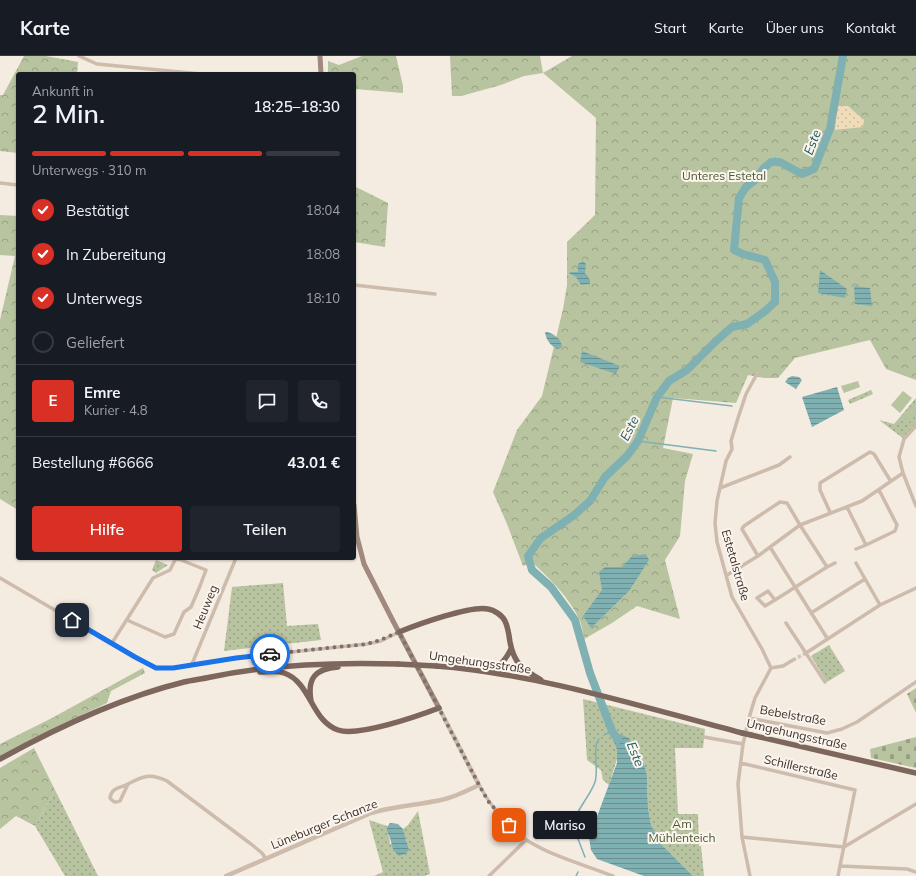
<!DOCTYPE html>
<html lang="de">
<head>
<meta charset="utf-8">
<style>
	:root { --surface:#171b24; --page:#20242c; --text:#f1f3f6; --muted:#9ea1a6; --line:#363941; --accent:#d93025 }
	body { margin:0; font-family:Mulish,sans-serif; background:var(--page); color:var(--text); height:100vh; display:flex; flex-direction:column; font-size:15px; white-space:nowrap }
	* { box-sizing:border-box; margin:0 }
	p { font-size:13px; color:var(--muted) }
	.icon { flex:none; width:22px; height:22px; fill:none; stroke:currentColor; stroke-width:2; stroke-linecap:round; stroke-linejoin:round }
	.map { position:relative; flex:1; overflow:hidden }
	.sheet { position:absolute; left:16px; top:16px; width:340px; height:488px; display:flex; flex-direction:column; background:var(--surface); border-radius:4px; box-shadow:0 1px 3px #0004 }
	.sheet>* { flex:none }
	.pin { position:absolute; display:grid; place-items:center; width:34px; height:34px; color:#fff; margin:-17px; border-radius:8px; box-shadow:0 2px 6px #0006 }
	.courier { position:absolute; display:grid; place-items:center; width:40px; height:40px; margin:-20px; border:3px solid #1a73e8; border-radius:50%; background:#fff; color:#222; box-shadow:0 1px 5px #0007 }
	.bubble { position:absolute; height:28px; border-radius:4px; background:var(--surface); box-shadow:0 1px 3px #0004; font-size:13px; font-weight:600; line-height:28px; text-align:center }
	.headline em { font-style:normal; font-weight:600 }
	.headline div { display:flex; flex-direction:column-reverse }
	.headline { display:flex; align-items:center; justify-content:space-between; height:68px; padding:0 16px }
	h1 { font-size:26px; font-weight:600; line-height:30px }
	.bar { display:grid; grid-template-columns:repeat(4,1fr); gap:6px 4px; align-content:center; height:48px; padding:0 16px }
	.bar i { height:5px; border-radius:3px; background:var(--line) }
	.bar .active { background:var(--accent) }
	.bar p { grid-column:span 4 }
	.line { display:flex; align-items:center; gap:10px; padding:0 16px; border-top:1px solid var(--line) }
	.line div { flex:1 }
	.round { display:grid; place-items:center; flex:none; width:42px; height:42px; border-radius:4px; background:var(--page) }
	ol { padding:0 16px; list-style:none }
	li { display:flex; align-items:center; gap:12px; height:44px }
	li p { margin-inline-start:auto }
	li .icon { padding:4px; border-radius:50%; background:var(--accent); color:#fff; stroke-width:4 }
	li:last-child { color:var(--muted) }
	li i { width:22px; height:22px; border:2px solid var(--line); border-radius:50% }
	.cta { display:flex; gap:8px; margin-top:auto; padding:8px 16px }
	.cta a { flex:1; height:46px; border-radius:4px; background:var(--accent); color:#fff; font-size:16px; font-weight:600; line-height:46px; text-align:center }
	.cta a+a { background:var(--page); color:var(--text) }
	header { display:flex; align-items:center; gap:24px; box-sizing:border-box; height:56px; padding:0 20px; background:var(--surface); border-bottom:1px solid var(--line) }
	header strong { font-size:19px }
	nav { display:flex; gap:22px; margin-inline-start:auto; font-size:14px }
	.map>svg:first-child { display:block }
	.green { fill:url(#green-dots) }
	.forest { fill:url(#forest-crowns) }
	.sand { fill:url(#sand-dots) }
	.cemetery { fill:url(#cemetery-stones) }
	.pitch { fill:#b8c4a0 }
	.water { fill:url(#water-rules) }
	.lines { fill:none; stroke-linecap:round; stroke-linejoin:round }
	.stream { stroke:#7fb0b2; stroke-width:1.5 }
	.river { stroke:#7fb0b2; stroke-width:8 }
	.minor-tunnel { stroke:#cfc6bd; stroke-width:3.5; stroke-dasharray:3.5 2; stroke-linecap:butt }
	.minor { stroke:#cdbbac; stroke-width:3.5 }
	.tertiary { stroke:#cdbbac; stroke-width:4.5 }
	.secondary { stroke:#a18a7d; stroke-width:5 }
	.primary { stroke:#7d675c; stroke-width:5.5 }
	.primary-bridge { stroke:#7d675c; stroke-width:5.5 }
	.done { stroke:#7c716b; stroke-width:4; stroke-dasharray:0 7.2 }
	.route { stroke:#1a73e8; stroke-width:5 }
	.labels { text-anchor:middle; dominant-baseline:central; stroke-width:4; stroke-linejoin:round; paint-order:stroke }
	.park-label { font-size:12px; fill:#4a5a2e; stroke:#fbf5ee }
	.street-label { font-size:12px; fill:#3b302b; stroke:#fbf5ee }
	.water-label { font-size:13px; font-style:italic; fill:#1f5a5e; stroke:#fbf5ee }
</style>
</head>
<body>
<header>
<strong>Karte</strong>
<nav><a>Start</a><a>Karte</a><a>Über uns</a><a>Kontakt</a></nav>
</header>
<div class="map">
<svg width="916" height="820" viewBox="0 0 916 820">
	<defs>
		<pattern id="green-dots" width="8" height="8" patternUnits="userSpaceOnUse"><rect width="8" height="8" fill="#b8c4a0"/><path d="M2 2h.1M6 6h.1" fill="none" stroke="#97a083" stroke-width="1.8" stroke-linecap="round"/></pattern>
		<pattern id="forest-crowns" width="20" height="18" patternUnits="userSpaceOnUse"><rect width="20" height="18" fill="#b8c4a0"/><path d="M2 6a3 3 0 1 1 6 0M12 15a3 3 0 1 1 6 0" fill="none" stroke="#97a083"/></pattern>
		<pattern id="sand-dots" width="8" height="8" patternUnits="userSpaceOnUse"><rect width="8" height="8" fill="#efdcb8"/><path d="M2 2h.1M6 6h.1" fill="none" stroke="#cebd9e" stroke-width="1.8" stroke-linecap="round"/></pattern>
		<pattern id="cemetery-stones" width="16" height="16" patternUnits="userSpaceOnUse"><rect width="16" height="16" fill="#b8c4a0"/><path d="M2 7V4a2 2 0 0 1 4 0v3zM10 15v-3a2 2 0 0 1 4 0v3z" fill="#97a083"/></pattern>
		<pattern id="water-rules" width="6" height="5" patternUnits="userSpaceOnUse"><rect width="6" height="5" fill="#7fb0b2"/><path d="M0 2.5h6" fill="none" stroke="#699091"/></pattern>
	</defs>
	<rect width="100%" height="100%" fill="#f4ebe1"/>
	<path class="green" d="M871 334 873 338 850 348 848 344Z
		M916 342V370L904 383 879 364 894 368Z
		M156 504 168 509 156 517 152 514Z
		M283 527 287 570 318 568 321 584 224 595 232 531Z
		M829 589 845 615 827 626 811 600Z
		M583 643 705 673 703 692H675L678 758H698L699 790H701L704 820H693L661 788 651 769 648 753 647 719 644 707 632 687 610 676 617 694V703L609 729 603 724 601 714 587 704Z
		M55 734 98 820H65L35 770Z
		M418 755 430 818 424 820H374L383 816 369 764 387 770C387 777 390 781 390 788L407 785 404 778 403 773 408 769Z"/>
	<path class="forest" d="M24 0H46L78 6 77 18H18V97L0 95V39H3Z
		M362 0H396L403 30V37L355 33 354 40V18H328V5L339 9Z
		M450 0H540L543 17 572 0H916V324L886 313 870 284 795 302 778 322H764L748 319 736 347 673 342 663 392 693 398 685 425 680 480 665 504 680 563 637 550 612 567 584 583C583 577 582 570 580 565 570 542 551 524 533 507L523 510 507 468 493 436 517 374 542 340 563 253 567 229V186L595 159 596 62 543 17 524 20 501 29 461 40H452Z
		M354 130 388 147 385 191 354 186Z
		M0 159 18 160V454L0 443V264L15 200 0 199Z
		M143 612 145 617 111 635 107 647 26 686 0 700V688L52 662Z
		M34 692 55 734 35 770 16 760 0 773V712Z"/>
	<path class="sand" d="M838 50H848L864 64 863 71 835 74 836 61Z"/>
	<path class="cemetery" d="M916 632V657L907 638Z
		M916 681V712L871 702 870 693Z"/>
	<path class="pitch" d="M858 325 860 331 844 337 841 330Z
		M903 335 912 342 900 357 891 349Z
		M912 351 916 354V359L910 366 904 361Z"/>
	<path class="water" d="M583 205 586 208 585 217 590 224V228L581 229 576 221 569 217 570 216H578V208Z
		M820 214 847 233 845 242 818 237Z
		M854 230 870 232 872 250 855 248Z
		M545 276H548C555 279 560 282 562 290L561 292 557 293C550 289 546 284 545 276Z
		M582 295 620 310 616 318 580 306Z
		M792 320 799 321 802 324 796 333 785 326 788 322Z
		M837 331 844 354 812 371 802 341Z
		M646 498 649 504 629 535 591 572 583 560 602 534 599 516 605 511H622L632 500Z
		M612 675 629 682 644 707 647 719 648 753 651 769 661 788 693 820H644L597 803 591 794 589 782 617 707V694L610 676Z
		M390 767 398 768 403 773 409 794 405 798 399 800C391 793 393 791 390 782 388 776 384 774 390 767Z"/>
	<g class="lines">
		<path class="stream" d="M657 341 732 350
			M638 385 716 395
			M604 679 612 675
			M585 801 573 770C573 758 591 739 595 726 599 713 592 691 599 683
			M576 820 578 816"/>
		<path class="river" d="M618 684 612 675 590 617 575 564 551 531 532 514 528 500 541 482 573 460 590 445 605 421 627 400 638 385 657 341 669 325 687 314 716 285 732 271 747 268 764 256 775 246V226L765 204 743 198 734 194 739 142 746 131 755 124 764 112 771 106H780L802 118 814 113 830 73 843 0"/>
		<path class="minor-tunnel" d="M793 604 806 597"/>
		<path class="minor" d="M79 0 97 8 201 18
			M0 127 18 129
			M354 229 435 238
			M758 316 746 338 738 362 731 385 732 393 726 405 717 445 715 467 717 486 732 541 762 593 771 612
			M916 370 904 383 899 401 903 417 916 450
			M720 432 779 409 790 401
			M847 451 866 489 895 475 897 469 879 434
			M830 456 820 434V427L870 396 874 398 890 424
			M770 491 827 582
			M856 493 866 489
			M758 500 742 473 744 470 780 446 787 447 800 469 827 511 775 544 768 535 757 542 765 550 775 544
			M856 507 880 549
			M827 511 835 507
			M727 519 758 500 800 469 862 445 903 417
			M0 522 135 601 156 612H173L236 602 367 588 381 585 399 576
			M811 557 865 523
			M786 567 825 626
			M112 587 153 522 170 514 176 502 206 514 200 530 191 551 184 556 174 578 165 581 127 564
			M806 597 880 549 916 532
			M192 608 236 502
			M771 612 783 610 793 604
			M749 662 827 677 842 673 857 666 916 626
			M704 681 743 688
			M741 707 855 734 838 820
			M128 728 120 745C115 747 113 746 110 742 111 731 121 732 128 728 143 720 150 717 167 725L251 788 262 797 266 803
			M479 729C491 750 507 772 528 785 554 801 585 809 613 820
			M742 781 844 791 916 748
			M840 810 907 813 916 816
			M489 820 526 784
			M750 820 742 781 738 728 743 688 749 662 755 642 771 612"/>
		<path class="tertiary" d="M226 820 371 757C395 750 420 749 445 743 457 740 468 734 479 729L439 652"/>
		<path class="secondary" d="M320 0 321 18
			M354 449 357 481 364 508 393 565 439 652"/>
		<path class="primary" d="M399 576C416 569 471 549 488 553 494 554 502 559 505 565 508 571 509 579 510 586 514 608 523 613 541 624
			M436 610C539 618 642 651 742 677
			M483 614C499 612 504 607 511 593
			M260 616C268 616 276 614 284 617 311 626 311 665 338 674 358 681 418 660 439 652
			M311 645C307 622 315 613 338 611
			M751 679 916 717
			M0 703C58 671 119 642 184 626 193 624 202 623 211 621 273 608 335 606 398 608"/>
		<path class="primary-bridge" d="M398 608 436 610
			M742 677 751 679"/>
	</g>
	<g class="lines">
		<path class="done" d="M270 598 367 588 380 584 399 576 479 729 488 745 509 769"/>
		<path class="route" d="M72 564 135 601 156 612H173L236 602 270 598"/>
	</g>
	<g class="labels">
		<g class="park-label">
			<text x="724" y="119">Unteres Estetal</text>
			<text x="682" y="767">Am<tspan x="682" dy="14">Mühlenteich</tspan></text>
		</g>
		<g class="street-label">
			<text transform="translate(736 509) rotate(74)">Estetalstraße</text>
			<text transform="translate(205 551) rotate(-68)">Heuweg</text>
			<text transform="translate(480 606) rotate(8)">Umgehungsstraße</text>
			<text transform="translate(793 659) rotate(10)">Bebelstraße</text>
			<text transform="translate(797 678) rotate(13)">Umgehungsstraße</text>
			<text transform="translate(801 711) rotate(13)">Schillerstraße</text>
			<text transform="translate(324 768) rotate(-22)">Lüneburger Schanze</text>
		</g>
		<g class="water-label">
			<text transform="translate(812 86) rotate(-69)">Este</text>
			<text transform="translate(629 372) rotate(-63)">Este</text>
			<text transform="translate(636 698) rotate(68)">Este</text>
		</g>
	</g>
</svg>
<div class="pin" style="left:509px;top:769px;background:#ea580c"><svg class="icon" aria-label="bag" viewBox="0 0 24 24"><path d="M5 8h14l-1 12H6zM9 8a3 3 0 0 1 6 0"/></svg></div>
<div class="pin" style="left:72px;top:564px;background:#1f2937"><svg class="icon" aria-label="home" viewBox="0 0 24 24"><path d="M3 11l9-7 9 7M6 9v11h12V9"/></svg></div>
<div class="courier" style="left:270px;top:598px"><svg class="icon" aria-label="car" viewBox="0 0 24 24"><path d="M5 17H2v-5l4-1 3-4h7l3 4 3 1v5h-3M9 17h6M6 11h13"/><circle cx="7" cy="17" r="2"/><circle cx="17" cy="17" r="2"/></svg></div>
<div class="bubble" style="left:533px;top:755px;width:64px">Mariso</div>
<section class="sheet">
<div class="headline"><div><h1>2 Min.</h1><p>Ankunft in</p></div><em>18:25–18:30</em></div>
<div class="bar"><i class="active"></i><i class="active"></i><i class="active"></i><i></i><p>Unterwegs · 310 m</p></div>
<ol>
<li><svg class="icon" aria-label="check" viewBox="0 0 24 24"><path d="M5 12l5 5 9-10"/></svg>Bestätigt<p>18:04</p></li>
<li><svg class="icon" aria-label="check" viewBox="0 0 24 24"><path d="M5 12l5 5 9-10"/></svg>In Zubereitung<p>18:08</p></li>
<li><svg class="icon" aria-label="check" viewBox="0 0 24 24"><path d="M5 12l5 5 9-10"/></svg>Unterwegs<p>18:10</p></li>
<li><i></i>Geliefert</li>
</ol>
<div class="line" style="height:72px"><b class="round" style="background:var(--accent);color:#fff">E</b><div><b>Emre</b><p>Kurier · 4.8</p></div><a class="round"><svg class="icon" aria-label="chat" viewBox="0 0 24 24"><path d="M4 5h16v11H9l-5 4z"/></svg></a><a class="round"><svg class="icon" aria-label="phone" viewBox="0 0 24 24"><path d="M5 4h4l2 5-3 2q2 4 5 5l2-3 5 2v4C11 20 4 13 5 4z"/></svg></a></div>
<div class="line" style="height:52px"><div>Bestellung #6666</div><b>43.01 €</b></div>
<div class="cta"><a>Hilfe</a><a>Teilen</a></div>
</section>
</div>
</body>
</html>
